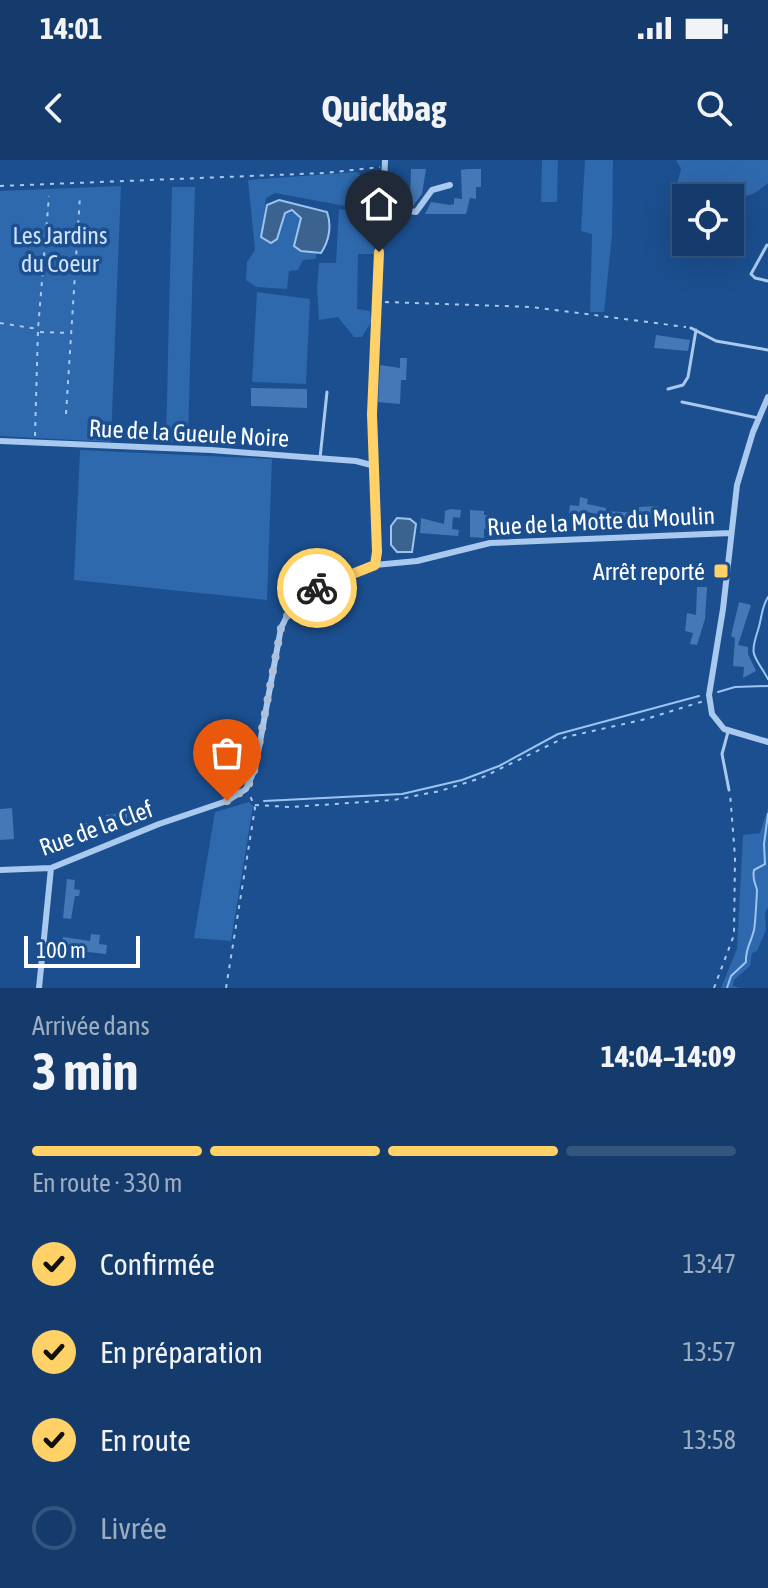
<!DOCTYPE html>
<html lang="fr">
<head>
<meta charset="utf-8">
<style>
	:root { --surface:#143b6b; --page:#1d4271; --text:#f1f3f6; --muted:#9dadc1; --line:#33557e; --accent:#ffd166 }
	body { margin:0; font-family:"Asap Condensed",sans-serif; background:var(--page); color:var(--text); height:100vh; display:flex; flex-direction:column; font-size:30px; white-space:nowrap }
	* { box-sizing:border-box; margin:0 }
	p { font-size:26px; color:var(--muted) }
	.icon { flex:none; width:44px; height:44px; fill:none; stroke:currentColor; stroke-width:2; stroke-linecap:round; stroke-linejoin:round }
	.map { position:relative; height:828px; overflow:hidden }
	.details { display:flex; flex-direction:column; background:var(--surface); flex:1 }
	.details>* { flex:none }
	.fabs { position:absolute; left:672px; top:24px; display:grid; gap:16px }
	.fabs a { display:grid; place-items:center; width:72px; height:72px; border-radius:0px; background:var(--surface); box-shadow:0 8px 32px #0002,0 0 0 2px var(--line); font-size:40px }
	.scale { position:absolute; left:24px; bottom:20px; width:116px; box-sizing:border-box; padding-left:8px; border:4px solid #fff; border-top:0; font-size:22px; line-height:28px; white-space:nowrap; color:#fff; -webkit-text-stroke:6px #1b4f8f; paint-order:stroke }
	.pin { position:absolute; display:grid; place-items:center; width:68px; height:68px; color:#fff; margin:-82px -34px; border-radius:50% 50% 50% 0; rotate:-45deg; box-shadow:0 0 8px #0007 }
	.pin .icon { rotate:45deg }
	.courier { position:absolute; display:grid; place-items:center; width:80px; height:80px; margin:-40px; border:6px solid #ffd166; border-radius:50%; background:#fff; color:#222; box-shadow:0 2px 10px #0007 }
	.overview em { font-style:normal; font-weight:700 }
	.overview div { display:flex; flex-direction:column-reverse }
	.overview { display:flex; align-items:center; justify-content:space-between; height:136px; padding:0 32px }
	h1 { font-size:52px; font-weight:700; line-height:60px }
	.bar { display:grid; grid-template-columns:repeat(4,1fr); gap:12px 8px; align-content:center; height:96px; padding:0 32px }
	.bar i { height:10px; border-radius:6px; background:var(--line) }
	.bar .current { background:var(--accent) }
	.bar p { grid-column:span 4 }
	ol { padding:0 32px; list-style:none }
	li { display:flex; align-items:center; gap:24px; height:88px }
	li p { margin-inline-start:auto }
	li .icon { padding:8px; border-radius:50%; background:var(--accent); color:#111; stroke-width:4 }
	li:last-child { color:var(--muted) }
	li i { width:44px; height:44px; border:4px solid var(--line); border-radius:50% }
	.status { display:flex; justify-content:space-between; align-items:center; height:56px; padding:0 40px; background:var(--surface); direction:ltr }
	.status svg { height:22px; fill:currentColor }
	header { display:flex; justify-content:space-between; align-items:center; height:104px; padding:0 32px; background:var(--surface); font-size:36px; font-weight:700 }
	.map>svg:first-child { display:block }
	.green { fill:#2e69ad }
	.water { fill:#3c6290; stroke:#9cc4f0; stroke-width:2 }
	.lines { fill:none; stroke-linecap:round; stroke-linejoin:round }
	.stream { stroke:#9cc4f0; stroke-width:2 }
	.building { fill:#4478b7 }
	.path { stroke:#a9c9ee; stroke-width:2; stroke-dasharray:4 6; stroke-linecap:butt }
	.service { stroke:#a9c9ee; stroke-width:3 }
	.minor { stroke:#a9c9ee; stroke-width:6 }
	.done { stroke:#afc1d8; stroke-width:8; stroke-dasharray:0 14.4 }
	.route { stroke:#ffd166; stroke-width:10 }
	.poi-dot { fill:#ffd166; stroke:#1b4f8f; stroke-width:3 }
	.labels { text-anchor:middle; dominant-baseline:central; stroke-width:7; stroke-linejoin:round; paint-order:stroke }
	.park-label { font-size:24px; fill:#cfe3fa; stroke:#1b4f8f }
	.street-label { font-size:24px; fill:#fff; stroke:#1b4f8f }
	.poi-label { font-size:24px; fill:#fff; stroke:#1b4f8f; text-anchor:end }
</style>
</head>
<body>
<div class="status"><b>14:01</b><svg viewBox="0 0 49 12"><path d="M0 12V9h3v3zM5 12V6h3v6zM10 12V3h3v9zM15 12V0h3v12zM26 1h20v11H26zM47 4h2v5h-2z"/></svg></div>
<header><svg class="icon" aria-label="back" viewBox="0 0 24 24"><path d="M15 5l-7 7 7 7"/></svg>Quickbag<svg class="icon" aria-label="search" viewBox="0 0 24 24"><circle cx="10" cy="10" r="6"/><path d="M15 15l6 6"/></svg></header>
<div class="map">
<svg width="768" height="828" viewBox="0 0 768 828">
	<rect width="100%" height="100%" fill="#1b4f8f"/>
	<path class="green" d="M542 0H558L557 42H541Z
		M585 0H613L612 75 604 152H590L592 74 581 71Z
		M676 0H768V23C763 27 758 32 752 34 740 40 690 42 679 37L677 24 681 9Z
		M358 12C365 19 364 26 361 36L352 38 351 47 275 33 266 38 261 77 277 79 285 53 298 52 301 58 294 86 301 91 316 93V99L303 100 298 110 289 111 287 129 256 127 246 120 247 102 255 90 248 20Z
		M121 26 111 282 0 276V31Z
		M172 27H195L188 280 166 283Z
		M339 49 374 52V94H358L357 149 370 151 371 162 362 177H354L338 157 319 160 317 127 319 103H336Z
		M257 132 310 139 306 224 252 222Z
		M80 290 272 299 267 440 74 420Z
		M249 642 253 646 231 781 194 778 215 652Z
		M768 648V748L765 752 766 770 757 791 752 793 750 806 734 820 733 826 741 828H721L737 789 743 675 760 673Z"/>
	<path class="water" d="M279 40 327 52C332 66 329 81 321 93L301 91 294 86 301 58 292 50 285 53 277 79 271 83 261 77 267 45Z
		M397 358 410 359 416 364 412 392H397L391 385V366Z"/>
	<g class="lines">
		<path class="stream" d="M768 437C761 448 762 458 758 470 749 497 754 494 768 519
			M718 532 735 527 768 526
			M264 641 402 634 462 620 499 606 558 574 699 536
			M727 828 731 816 746 802C745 789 751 783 754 770 755 767 757 733 757 730 755 722 752 719 754 710L765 704 764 684 768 654"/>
	</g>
	<path class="building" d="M411 9H426L422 34 413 46 394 43 395 36 410 37Z
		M468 9H481V27H476V39L470 38 466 54H425L431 42 450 45 454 44V38L462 39 461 10Z
		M656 175 690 180 688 191 654 188Z
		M400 198H407L406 220H401L400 244 378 242 380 205 400 208Z
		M251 228 307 229V248L251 246Z
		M580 337 588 339 587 344 606 348V351L639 353V347L658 346 659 359 614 362V357L587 352 585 367 579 366 578 371 571 370 573 355 569 354 570 345 579 346Z
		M450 349 461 350 460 358 453 357 452 369 459 370 458 376 420 373 421 358 444 364 445 351Z
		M470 350 484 351V355H490L489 369H484V378L470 377Z
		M697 427H707L705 459 697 485 690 484 693 473 685 471 687 453 696 455Z
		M739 442 751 445 738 485 748 487V494L756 511 743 518 744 507 733 506 735 478 731 476Z
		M12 648 14 679 0 680V649Z
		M127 653V664L111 665V672L85 673V663H99V659L106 660V655Z
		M67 719 75 720 74 729 80 730 79 736H75L71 759 63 758Z
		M91 774 100 775 99 784 107 785 106 794 61 789 63 777 90 781Z"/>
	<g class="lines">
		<path class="path" d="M0 26 325 13 380 7
			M385 142 532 147 686 167
			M0 163 38 169
			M40 172 70 173
			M66 254 80 36
			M35 276 38 169 49 36
			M255 645 290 647 394 640 440 631 481 618 566 577 646 559 704 541
			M226 828 255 648 249 633
			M714 828 734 775 735 697 730 633"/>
		<path class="service" d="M767 85 751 114 755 118 768 121
			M691 168 716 181 768 190
			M668 229 683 225 688 217 696 170
			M682 242 758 258
			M320 298 327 232
			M728 572 722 594 729 630"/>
		<path class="minor" d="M383 47 416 52 432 30 450 25
			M768 237 753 272 737 325 723 449 709 535 712 554 724 569 768 582
			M0 281 211 290 356 301 375 306
			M375 405 377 392 372 254 380 66C384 45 384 22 385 0
			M0 710 51 708 159 664 227 641 246 629 255 609 281 468 291 448 313 430 375 405 417 401 490 383 731 373
			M39 828 51 708"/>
	</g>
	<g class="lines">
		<path class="done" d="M227 641 246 629 253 617 281 468 291 448 317 428"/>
		<path class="route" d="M317 428 375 405 377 392 372 254 379 92"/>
	</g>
	<rect class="poi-dot" x="713" y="403" width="16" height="16" rx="4"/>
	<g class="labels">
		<g class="park-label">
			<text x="60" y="75">Les Jardins<tspan x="60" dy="28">du Coeur</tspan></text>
		</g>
		<g class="street-label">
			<text transform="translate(189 273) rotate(3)">Rue de la Gueule Noire</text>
			<text transform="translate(601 361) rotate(-3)">Rue de la Motte du Moulin</text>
			<text transform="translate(96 668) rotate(-20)">Rue de la Clef</text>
		</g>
		<g class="poi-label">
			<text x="705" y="411">Arrêt reporté</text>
		</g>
	</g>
</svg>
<div class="fabs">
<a><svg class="icon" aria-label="locate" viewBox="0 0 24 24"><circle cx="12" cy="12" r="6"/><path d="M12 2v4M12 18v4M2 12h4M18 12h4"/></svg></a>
</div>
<div class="scale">100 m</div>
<div class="pin" style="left:227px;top:641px;background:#ea580c"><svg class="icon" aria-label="bag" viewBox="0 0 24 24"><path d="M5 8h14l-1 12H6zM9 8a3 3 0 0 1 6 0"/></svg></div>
<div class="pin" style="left:379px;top:92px;background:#1f2937"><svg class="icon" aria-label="home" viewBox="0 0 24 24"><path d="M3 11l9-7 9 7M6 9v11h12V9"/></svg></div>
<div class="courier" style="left:317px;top:428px"><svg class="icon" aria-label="bike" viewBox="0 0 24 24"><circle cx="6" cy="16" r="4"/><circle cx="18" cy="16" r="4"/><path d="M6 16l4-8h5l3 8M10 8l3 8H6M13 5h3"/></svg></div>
</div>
<section class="details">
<div class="overview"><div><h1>3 min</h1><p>Arrivée dans</p></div><em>14:04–14:09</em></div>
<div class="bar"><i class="current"></i><i class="current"></i><i class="current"></i><i></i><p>En route · 330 m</p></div>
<ol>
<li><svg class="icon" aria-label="check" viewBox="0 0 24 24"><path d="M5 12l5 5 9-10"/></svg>Confirmée<p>13:47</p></li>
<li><svg class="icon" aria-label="check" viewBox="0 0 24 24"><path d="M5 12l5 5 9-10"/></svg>En préparation<p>13:57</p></li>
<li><svg class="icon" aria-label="check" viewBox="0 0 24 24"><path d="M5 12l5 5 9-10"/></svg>En route<p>13:58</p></li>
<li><i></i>Livrée</li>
</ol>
</section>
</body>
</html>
